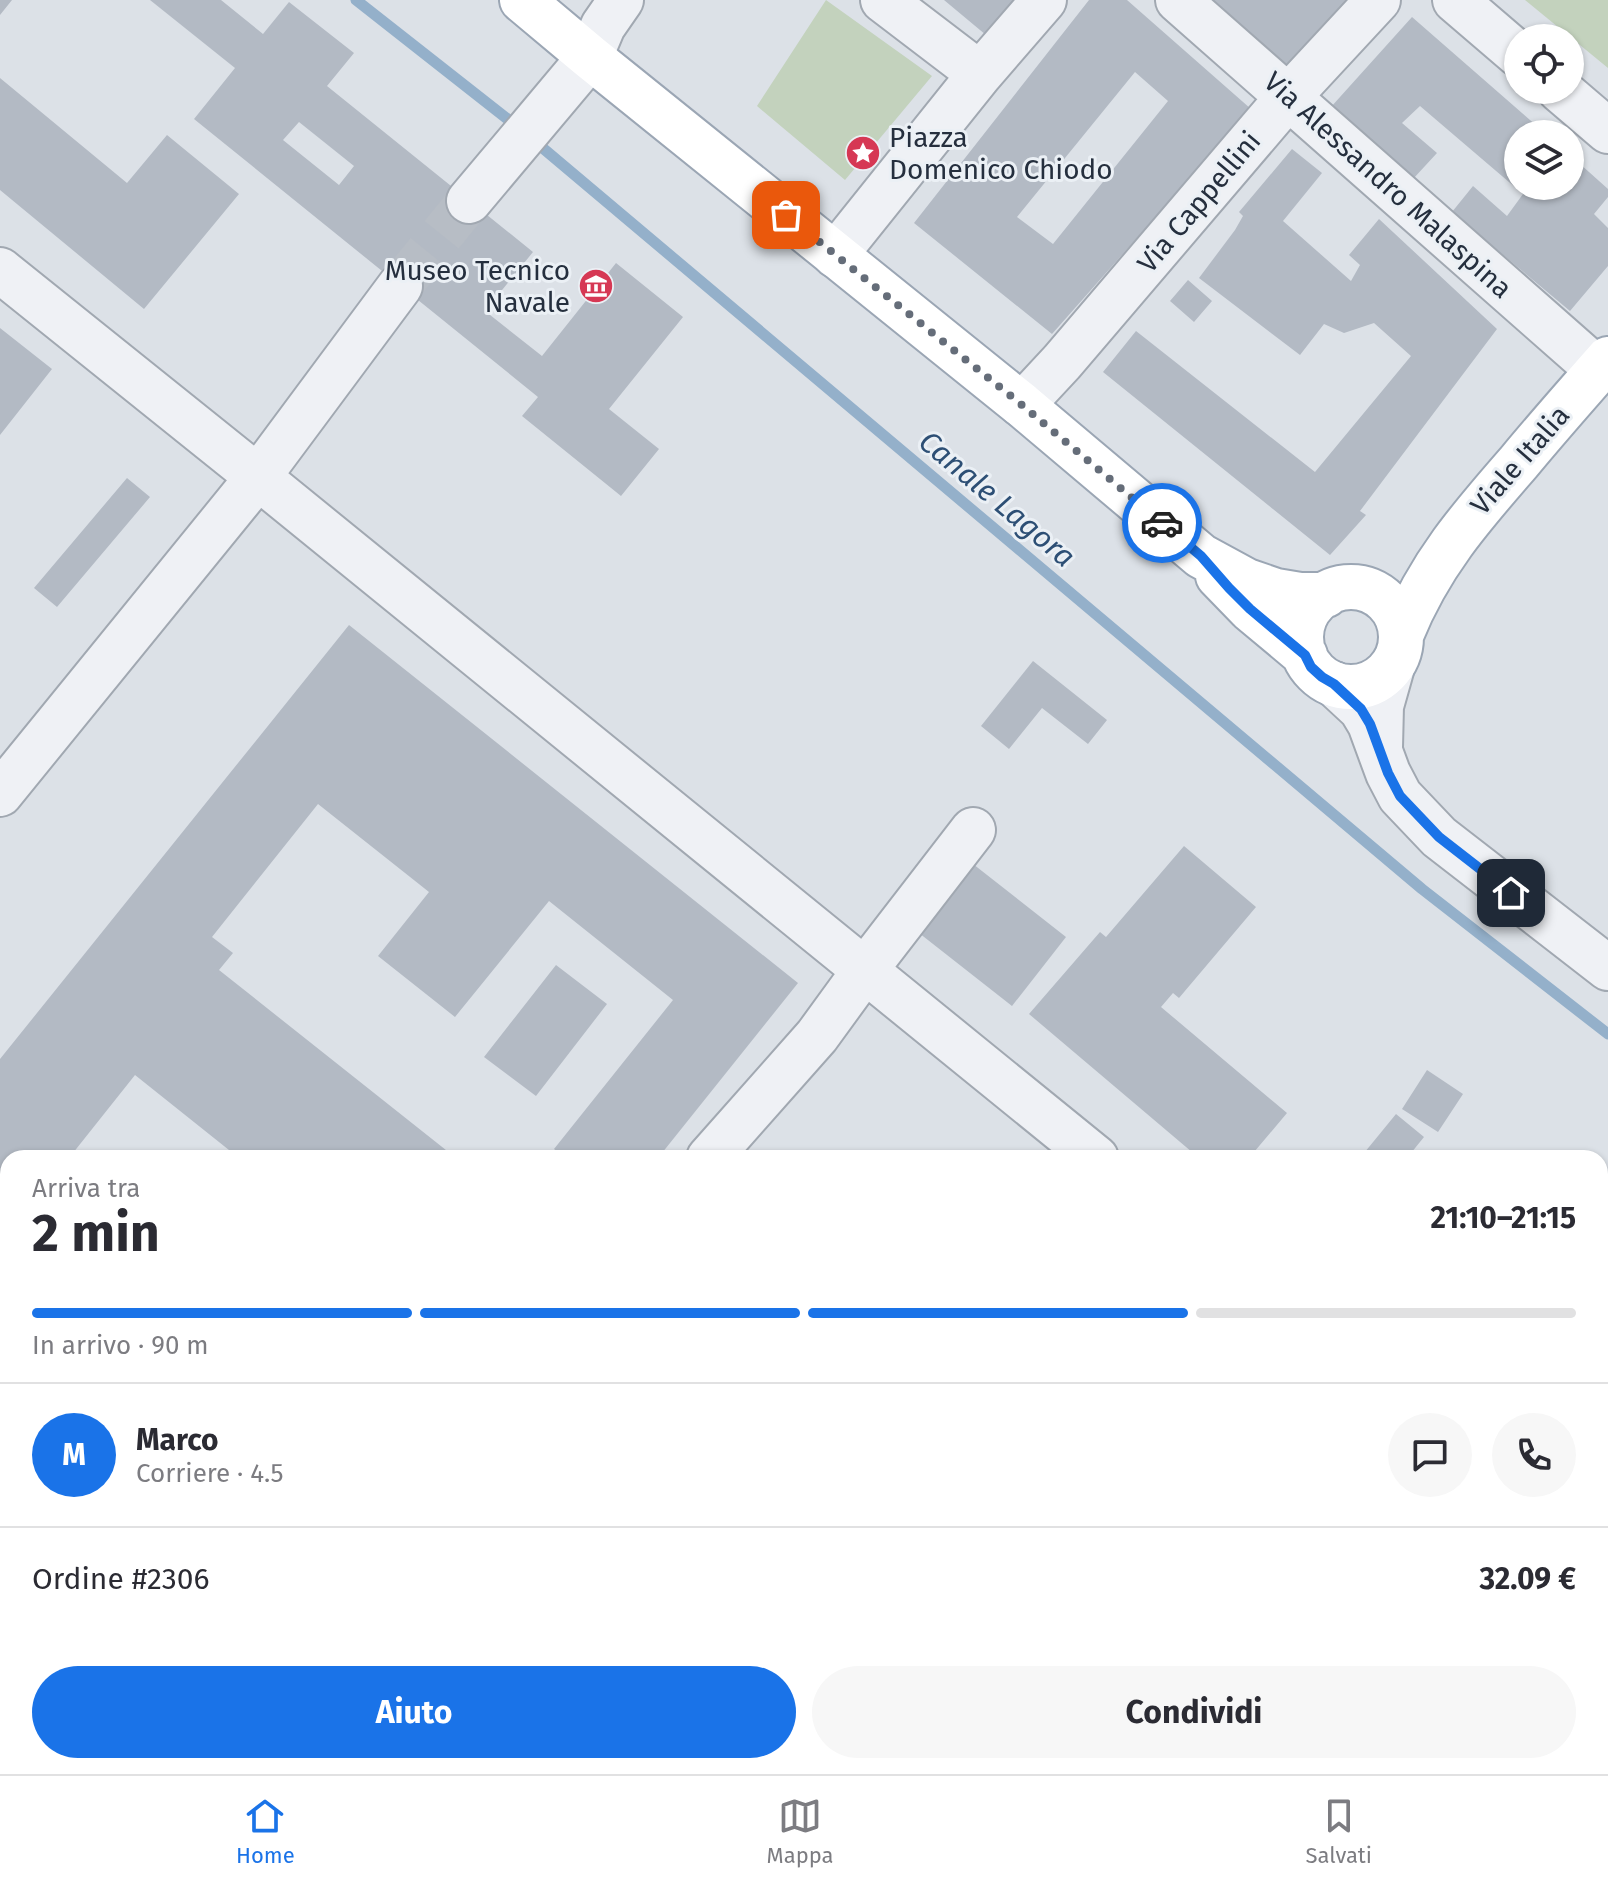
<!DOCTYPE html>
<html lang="it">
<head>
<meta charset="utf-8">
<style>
	:root { --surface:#fff; --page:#f7f7f7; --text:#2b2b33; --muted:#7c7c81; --line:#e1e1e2; --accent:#1a73e8 }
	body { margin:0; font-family:"Fira Sans",sans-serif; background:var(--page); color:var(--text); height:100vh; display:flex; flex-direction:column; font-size:30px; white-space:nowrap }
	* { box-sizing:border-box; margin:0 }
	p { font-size:26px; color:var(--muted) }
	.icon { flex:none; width:44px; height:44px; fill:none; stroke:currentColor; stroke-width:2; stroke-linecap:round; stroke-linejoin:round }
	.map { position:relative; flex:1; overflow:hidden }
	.details { position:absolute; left:0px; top:1150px; width:1608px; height:624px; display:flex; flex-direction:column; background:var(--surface); border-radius:24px 24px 0 0; box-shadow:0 2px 6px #0004 }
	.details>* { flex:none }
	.fabs { position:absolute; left:1504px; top:24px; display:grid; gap:16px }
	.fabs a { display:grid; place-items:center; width:80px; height:80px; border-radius:50%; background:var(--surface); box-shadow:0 2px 6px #0004; font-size:40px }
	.pin { position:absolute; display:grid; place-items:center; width:68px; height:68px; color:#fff; margin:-34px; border-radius:16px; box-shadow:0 4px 12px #0006 }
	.courier { position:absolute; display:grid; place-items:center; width:80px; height:80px; margin:-40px; border:6px solid #1a73e8; border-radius:50%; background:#fff; color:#222; box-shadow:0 2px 10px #0007 }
	.overview em { font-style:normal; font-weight:700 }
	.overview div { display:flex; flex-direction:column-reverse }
	.overview { display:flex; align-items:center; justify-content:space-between; height:136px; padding:0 32px }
	h1 { font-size:52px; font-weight:700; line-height:60px }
	.bar { display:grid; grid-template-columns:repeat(4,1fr); gap:12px 8px; align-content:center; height:96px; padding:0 32px }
	.bar i { height:10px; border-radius:6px; background:var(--line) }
	.bar .on { background:var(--accent) }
	.bar p { grid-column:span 4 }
	.line { display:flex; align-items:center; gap:20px; padding:0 32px; border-top:2px solid var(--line) }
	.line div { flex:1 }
	.round { display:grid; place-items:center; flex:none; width:84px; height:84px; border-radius:42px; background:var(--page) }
	.primary-button { display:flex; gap:16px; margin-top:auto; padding:16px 32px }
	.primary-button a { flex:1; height:92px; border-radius:48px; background:var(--accent); color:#fff; font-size:32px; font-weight:700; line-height:92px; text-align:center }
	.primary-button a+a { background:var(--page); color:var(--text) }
	.dock { display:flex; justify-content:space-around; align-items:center; height:112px; border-top:2px solid var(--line); background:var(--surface); font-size:22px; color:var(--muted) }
	.dock a { display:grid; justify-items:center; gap:4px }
	.dock .on { color:var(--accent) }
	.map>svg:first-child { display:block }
	.green { fill:#c3d2bd }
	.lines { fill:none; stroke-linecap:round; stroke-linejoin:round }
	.stream { stroke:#94b0ca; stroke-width:11 }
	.building { fill:#b3bac4; fill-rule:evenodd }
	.minor-tunnel { stroke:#b7bdc5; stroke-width:44; stroke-dasharray:44 22; stroke-linecap:butt }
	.minor-casing { stroke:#a1a8b1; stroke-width:48 }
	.major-casing { stroke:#9ba6b4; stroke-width:48 }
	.minor { stroke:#eff1f5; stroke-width:44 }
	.major { stroke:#fff; stroke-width:44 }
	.done { stroke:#656d79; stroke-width:8; stroke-dasharray:0 14.4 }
	.route { stroke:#1a73e8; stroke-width:10 }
	.labels { text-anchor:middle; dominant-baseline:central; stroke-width:6; stroke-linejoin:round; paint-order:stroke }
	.poi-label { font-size:28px; fill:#252f3e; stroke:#ebf0f5; text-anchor:start }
	.street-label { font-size:28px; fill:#252f3e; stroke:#ebf0f5 }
	.water-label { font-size:30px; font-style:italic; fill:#2d4f75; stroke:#ebf0f5 }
</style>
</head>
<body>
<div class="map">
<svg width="1608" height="1774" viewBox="0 0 1608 1774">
	<rect width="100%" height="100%" fill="#dce1e7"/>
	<path class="green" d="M826 0 932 76 845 180 757 106Z
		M1525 0H1608V68Z"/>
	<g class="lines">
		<path class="stream" d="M356 0 519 128
			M532 139 1422 889 1608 1034"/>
	</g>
	<path class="building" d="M0 0H12L0 15Z
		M150 0H221L263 34 289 2 354 53 327 86 533 252 485 311 542 356 616 263 683 317 609 409 659 449 621 496 522 416 538 397 194 119 235 68ZM299 122 354 166 339 185 283 140Z
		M944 0H1015L986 35Z
		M1089 0H1127L1251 109 1052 334 914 223ZM1135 72 1168 101 1053 244 1017 217Z
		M1211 0H1348L1288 68Z
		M1412 17 1546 134H1518V186H1570V155L1608 189V197L1594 214 1608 228V266L1570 311 1452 212 1473 186 1507 216 1523 194 1420 106 1402 123 1437 153 1413 179 1331 107Z
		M0 78 127 183 167 135 239 194 144 309 0 190Z
		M1292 149 1322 173 1283 221 1351 281 1360 265 1349 255 1379 219 1497 329 1360 511 1366 515 1330 555 1103 372 1136 331 1315 472 1411 356 1374 323 1344 333 1324 324 1300 355 1199 278 1235 230 1243 216 1239 212Z
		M1188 280 1212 301 1194 322 1170 301Z
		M0 328 52 369 0 435Z
		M127 478 150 497 57 607 34 588Z
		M349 625 798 983 658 1158H565L554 1149 673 1000 549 901 455 1017 378 956 429 892 318 804 212 937 233 953 219 970 456 1158H239L135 1075 69 1158H8V1233L0 1243V1059Z
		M1033 661 1107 720 1088 744 1042 708 1009 749 981 726Z
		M1184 846 1256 907 1179 998 1173 993 1161 1007 1287 1113 1249 1158H1199L1029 1014 1100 932 1106 937Z
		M973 864 1066 937 1012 1006 919 933Z
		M556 965 607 1004 536 1096 484 1057Z
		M1427 1070 1463 1094 1438 1132 1402 1109Z
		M1396 1114 1424 1137 1407 1158H1360Z
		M0 1411 8 1417V1539L0 1533Z
		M0 1677 8 1683V1766H111L121 1774H0Z
		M1608 1714V1774H1561L1567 1766H1600V1724Z
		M295 1766H442L452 1774H305Z
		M645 1766H773L767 1774H639Z"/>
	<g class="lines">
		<path class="minor-tunnel" d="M400 286 469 201"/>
		<g class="minor-casing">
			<path id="minor" d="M1178 0 1598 370
				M1455 0 1518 54
				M980 74 1044 0
				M1560 90 1608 131
				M469 201 590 57 603 26 621 0
				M835 255 980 74 883 0
				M0 270 258 477 1096 1158
				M1022 405 1062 362 1289 96 1378 0
				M1334 684 1361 709 1370 724 1388 773 1400 796 1439 837 1608 968
				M1380 747 1381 706 1392 667
				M0 794 258 477 400 286
				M709 1158 817 1036 865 970 973 830
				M1600 1567 1608 1574
				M0 1613 8 1619
				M188 1766 197 1774
				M1079 1774 1085 1766"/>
		</g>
		<g class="major-casing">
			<path id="major" d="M522 0 590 57 1022 405 1201 556 1247 581 1276 591 1300 595H1326
				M1218 576 1250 609 1305 655
				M1301 637a50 50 0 1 1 100 0a50 50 0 1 1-100 0Z
				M1401 635C1429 565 1470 518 1519 462 1548 427 1578 393 1608 359"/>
		</g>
		<use href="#minor" class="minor"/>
		<use href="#major" class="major"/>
	</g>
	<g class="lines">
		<path class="done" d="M786 215 1022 405 1162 523"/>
		<path class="route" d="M1162 523 1201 556 1229 588 1250 609 1305 655 1311 667 1322 677 1334 684 1361 709 1370 724 1388 773 1400 796 1439 837 1511 893"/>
	</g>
	<defs>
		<g id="sight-disc" transform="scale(1.8)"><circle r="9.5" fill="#d63854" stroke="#ebf0f5"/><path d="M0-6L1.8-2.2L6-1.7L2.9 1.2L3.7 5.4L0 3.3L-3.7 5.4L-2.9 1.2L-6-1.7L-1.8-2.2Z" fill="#fff"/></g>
		<g id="museum-disc" transform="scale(1.8)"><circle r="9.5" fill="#d63854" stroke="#ebf0f5"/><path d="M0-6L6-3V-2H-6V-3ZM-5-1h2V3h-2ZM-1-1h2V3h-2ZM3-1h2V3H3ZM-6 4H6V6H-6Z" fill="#fff"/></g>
	</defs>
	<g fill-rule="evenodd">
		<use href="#sight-disc" x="863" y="153"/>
		<use href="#museum-disc" x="596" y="286"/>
	</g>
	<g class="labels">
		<g class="poi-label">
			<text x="889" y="137">Piazza<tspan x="889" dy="32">Domenico Chiodo</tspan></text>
			<text x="570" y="270" text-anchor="end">Museo Tecnico<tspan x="570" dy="32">Navale</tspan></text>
		</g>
		<g class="street-label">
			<text transform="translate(1388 185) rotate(42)">Via Alessandro Malaspina</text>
			<text transform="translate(1199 202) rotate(-50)">Via Cappellini</text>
			<text transform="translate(1520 460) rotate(-49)">Viale Italia</text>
		</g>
		<g class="water-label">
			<text transform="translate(997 499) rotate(40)">Canale Lagora</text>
		</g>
	</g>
</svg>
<div class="fabs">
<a><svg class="icon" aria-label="locate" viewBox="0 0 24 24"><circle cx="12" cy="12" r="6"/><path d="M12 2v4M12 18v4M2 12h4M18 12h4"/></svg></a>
<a><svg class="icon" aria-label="layers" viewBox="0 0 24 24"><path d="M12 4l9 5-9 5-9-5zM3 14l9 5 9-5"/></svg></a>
</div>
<div class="pin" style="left:786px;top:215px;background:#ea580c"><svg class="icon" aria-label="bag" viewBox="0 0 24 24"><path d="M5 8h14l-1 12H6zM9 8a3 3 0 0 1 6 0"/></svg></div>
<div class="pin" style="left:1511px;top:893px;background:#1f2937"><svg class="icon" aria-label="home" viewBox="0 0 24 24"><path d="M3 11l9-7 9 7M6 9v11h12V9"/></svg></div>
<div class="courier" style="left:1162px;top:523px"><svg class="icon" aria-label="car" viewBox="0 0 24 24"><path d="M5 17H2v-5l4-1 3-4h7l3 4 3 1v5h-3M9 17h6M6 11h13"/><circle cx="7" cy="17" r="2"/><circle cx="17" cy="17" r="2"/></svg></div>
<section class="details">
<div class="overview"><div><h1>2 min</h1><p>Arriva tra</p></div><em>21:10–21:15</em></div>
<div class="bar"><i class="on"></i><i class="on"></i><i class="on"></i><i></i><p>In arrivo · 90 m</p></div>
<div class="line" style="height:144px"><b class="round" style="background:var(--accent);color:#fff">M</b><div><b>Marco</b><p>Corriere · 4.5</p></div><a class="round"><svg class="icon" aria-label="chat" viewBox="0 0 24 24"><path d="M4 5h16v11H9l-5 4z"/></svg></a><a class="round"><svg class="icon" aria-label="phone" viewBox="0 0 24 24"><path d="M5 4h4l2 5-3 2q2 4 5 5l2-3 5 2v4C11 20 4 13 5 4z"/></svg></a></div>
<div class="line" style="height:104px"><div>Ordine #2306</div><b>32.09 €</b></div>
<div class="primary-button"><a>Aiuto</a><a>Condividi</a></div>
</section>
</div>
<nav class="dock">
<a class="on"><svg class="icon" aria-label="home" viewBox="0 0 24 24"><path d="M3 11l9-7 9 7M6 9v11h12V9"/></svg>Home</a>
<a><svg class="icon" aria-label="map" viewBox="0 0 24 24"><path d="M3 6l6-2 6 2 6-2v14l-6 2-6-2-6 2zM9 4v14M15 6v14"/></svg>Mappa</a>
<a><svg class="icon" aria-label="saved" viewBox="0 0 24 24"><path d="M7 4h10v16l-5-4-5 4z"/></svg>Salvati</a>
</nav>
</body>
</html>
